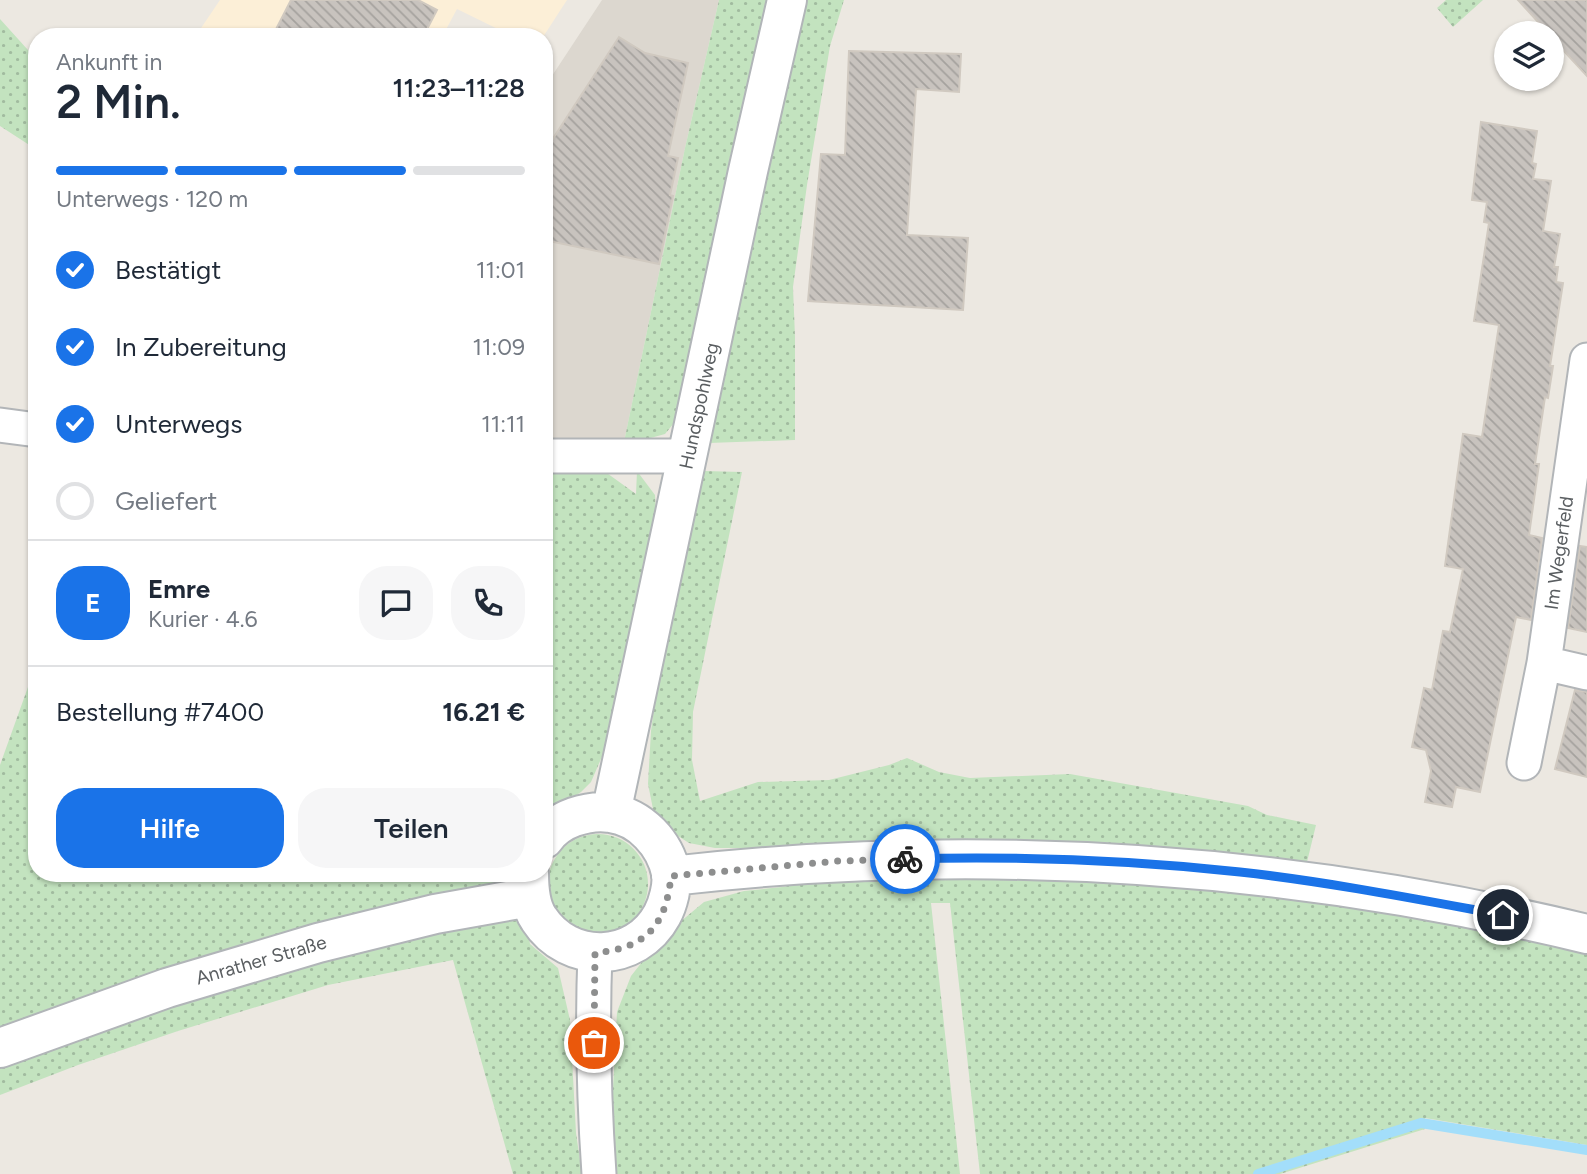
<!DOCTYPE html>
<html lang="de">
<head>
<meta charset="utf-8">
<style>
	:root { --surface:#fff; --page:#f6f6f7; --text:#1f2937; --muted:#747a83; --line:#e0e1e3; --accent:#1a73e8 }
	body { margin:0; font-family:Figtree,sans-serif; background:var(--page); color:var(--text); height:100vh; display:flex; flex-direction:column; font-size:26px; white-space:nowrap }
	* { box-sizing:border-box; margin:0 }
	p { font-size:23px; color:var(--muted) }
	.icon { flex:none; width:38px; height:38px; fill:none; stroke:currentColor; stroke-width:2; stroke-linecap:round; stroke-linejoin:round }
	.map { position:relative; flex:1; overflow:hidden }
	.panel { position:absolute; left:28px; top:28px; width:525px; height:854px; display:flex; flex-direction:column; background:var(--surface); border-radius:28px; box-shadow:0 2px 5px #0004 }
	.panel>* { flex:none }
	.buttons { position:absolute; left:1494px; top:21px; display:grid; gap:14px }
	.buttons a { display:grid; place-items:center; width:70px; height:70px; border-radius:50%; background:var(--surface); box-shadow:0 2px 5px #0004; font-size:35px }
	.pin { position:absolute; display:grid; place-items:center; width:60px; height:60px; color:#fff; margin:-30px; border:4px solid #fff; border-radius:50%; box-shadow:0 2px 7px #0007 }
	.courier { position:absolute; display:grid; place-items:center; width:70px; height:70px; margin:-35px; border:5px solid #1a73e8; border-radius:50%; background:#fff; color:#222; box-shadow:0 2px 9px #0007 }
	.summary em { font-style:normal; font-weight:600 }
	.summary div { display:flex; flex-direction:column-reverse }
	.summary { display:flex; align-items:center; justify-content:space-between; height:119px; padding:0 28px }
	h1 { font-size:46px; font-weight:600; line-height:52px }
	.bar { display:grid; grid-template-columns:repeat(4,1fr); gap:10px 7px; align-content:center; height:84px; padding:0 28px }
	.bar i { height:9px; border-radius:5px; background:var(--line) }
	.bar .on { background:var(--accent) }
	.bar p { grid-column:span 4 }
	.line { display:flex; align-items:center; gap:18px; padding:0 28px; border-top:2px solid var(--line) }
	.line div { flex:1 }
	.round { display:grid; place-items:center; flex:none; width:74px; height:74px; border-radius:28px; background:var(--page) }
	ol { padding:0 28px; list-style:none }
	li { display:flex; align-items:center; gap:21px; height:77px }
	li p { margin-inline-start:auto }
	li .icon { padding:7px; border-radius:50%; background:var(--accent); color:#fff; stroke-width:4 }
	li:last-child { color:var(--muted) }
	li i { width:38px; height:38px; border:4px solid var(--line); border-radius:50% }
	.button { display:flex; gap:14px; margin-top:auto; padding:14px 28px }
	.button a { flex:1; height:80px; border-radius:28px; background:var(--accent); color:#fff; font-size:28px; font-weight:600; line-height:80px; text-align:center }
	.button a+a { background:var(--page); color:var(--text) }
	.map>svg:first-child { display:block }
	.commercial { fill:#fcefd7 }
	.education { fill:#dcd7cf }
	.grass { fill:url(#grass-dots) }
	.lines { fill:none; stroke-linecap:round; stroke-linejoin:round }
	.stream { stroke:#a3defa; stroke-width:10 }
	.building { fill:url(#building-back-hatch); stroke:#d0c9c0; stroke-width:2 }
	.street-casing { stroke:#b2b5b8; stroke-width:37 }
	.secondary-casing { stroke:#b1b5b8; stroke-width:42 }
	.street { stroke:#fff; stroke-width:33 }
	.secondary { stroke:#fff; stroke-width:38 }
	.done { stroke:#8d8e8e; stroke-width:7; stroke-dasharray:0 12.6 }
	.route { stroke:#1a73e8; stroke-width:9 }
	.labels { text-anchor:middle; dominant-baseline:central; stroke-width:5; stroke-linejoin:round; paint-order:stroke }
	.street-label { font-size:19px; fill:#5a5e61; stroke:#fff }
</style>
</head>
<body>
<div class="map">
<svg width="1587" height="1174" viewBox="0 0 1587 1174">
	<defs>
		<pattern id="grass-dots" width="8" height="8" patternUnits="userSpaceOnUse" patternTransform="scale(1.75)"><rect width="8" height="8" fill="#c3e3bf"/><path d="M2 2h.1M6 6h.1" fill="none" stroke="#a1bb9f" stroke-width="1.8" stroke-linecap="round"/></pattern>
		<pattern id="building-back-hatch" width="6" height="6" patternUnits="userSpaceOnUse" patternTransform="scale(1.75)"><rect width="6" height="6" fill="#c8c3be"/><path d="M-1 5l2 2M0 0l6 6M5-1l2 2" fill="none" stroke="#a5a29e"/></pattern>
	</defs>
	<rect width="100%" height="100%" fill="#ece8e1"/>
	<path class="commercial" d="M220 0H567L543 37H514L457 9 442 37H195Z"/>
	<path class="education" d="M602 0H719L685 148 624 442 544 441V88Z"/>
	<path class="grass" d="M719 0H767L730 157 679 417 665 434 636 442H624L685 148Z
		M803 0H844L830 46 807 185 793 287 795 337V440L709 443Z
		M1446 0H1483L1453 27 1437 8Z
		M0 19 37 60V150L0 126Z
		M544 470 604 471 636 494 637 471 655 495 657 529 610 738 591 782 581 792 544 817Z
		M704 471 742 472 693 712 692 760 700 801 758 782 829 780 889 765 907 758 939 772 970 778 1070 774 1248 806 1267 815 1316 825 1307 862 1136 847 715 848 689 843 664 827 653 809 648 784 651 731 659 672Z
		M37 662V873H518L530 944 558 968 570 1020 576 1133 582 1174H513L453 960 328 985 178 1031 78 1065 0 1095V765Z
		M548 884a50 50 0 1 1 100 0a50 50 0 1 1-100 0Z
		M908 876 1122 878 1363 906 1587 952V1145L1425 1118V1129L1280 1174H980L950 903H931L960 1174H614L612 1154 613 1089 617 1012 631 976 646 957 680 922 704 902 744 891 782 887 806 883Z"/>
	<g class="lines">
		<path class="stream" d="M1258 1174 1421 1123 1587 1150"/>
	</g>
	<path class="building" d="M291 0H418L437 10 423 37H272Z
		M1518 0H1587V76L1552 38V33H1548Z
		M619 37 645 53 688 63 668 156 678 158 670 195 673 196 659 264 544 240V155L548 139 552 140Z
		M849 51 961 54 959 92 916 89 907 235 968 238 963 310 808 301 821 154 845 155Z
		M1481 122 1537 131 1532 163 1536 164 1533 179 1551 181 1543 231 1560 234 1554 267H1558L1556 282 1563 283 1550 366H1553L1548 398 1545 397 1535 464H1539L1529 535 1542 538 1531 620 1516 617 1480 792 1456 787 1452 807 1425 802 1431 771 1426 750 1412 747 1424 688 1432 690 1443 631 1450 632 1463 569 1445 566 1463 434 1482 437 1499 325 1474 321 1489 223 1484 222 1487 202 1472 200Z
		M1580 546 1587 547V632L1568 628Z
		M1575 690 1587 692V777L1555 769Z"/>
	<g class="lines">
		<g class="street-casing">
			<path id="street" d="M1587 360 1544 663 1587 673
				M0 425 37 430
				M544 456H688
				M1524 763 1544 663
				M595 953C592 1027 594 1101 599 1174"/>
		</g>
		<g class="secondary-casing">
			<path id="secondary" d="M611 813 748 171 787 0
				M529 873C529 889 530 906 539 919 569 965 636 963 662 915 668 904 673 885 671 873 665 844 641 817 610 813 598 811 586 813 574 817 563 821 551 829 544 839
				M671 876C981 841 1284 861 1587 934
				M0 1048 167 988 318 943 435 914 530 897"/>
		</g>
		<use href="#street" class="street"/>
		<use href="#secondary" class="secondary"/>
	</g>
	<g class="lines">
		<path class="done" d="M594 1043 595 953C646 948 666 926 671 876L839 861 905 859"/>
		<path class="route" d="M905 859C1016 856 1129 860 1240 872 1329 882 1416 899 1503 915"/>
	</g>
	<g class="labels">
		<g class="street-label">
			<text transform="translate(699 406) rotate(-78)">Hundspohlweg</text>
			<text transform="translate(1559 553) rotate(-82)">Im Wegerfeld</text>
			<text transform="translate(261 960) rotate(-16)">Anrather Straße</text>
		</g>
	</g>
</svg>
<div class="buttons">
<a><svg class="icon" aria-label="layers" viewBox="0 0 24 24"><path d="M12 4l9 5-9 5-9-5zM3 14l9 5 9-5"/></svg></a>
</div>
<div class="pin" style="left:594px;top:1043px;background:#ea580c"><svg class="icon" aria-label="bag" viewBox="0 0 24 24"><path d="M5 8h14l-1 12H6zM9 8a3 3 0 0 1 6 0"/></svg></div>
<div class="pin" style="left:1503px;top:915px;background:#1f2937"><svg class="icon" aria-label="home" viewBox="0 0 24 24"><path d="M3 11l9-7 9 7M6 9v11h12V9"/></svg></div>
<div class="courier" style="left:905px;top:859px"><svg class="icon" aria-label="bike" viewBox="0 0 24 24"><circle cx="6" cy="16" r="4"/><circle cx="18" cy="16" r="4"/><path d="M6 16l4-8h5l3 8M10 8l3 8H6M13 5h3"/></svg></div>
<section class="panel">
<div class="summary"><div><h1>2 Min.</h1><p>Ankunft in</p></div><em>11:23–11:28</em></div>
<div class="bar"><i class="on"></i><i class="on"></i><i class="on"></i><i></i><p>Unterwegs · 120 m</p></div>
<ol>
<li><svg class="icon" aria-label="check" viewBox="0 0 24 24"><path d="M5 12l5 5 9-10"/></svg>Bestätigt<p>11:01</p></li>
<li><svg class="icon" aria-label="check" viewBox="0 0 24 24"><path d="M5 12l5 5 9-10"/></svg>In Zubereitung<p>11:09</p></li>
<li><svg class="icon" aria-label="check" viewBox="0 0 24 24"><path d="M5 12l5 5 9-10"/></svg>Unterwegs<p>11:11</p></li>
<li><i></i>Geliefert</li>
</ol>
<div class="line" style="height:126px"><b class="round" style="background:var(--accent);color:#fff">E</b><div><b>Emre</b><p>Kurier · 4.6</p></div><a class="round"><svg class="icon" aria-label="chat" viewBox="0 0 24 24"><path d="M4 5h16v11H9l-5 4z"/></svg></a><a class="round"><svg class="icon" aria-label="phone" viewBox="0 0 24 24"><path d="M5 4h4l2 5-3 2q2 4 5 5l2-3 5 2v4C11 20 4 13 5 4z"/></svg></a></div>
<div class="line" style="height:91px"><div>Bestellung #7400</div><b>16.21 €</b></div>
<div class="button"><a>Hilfe</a><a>Teilen</a></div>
</section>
</div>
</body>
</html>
